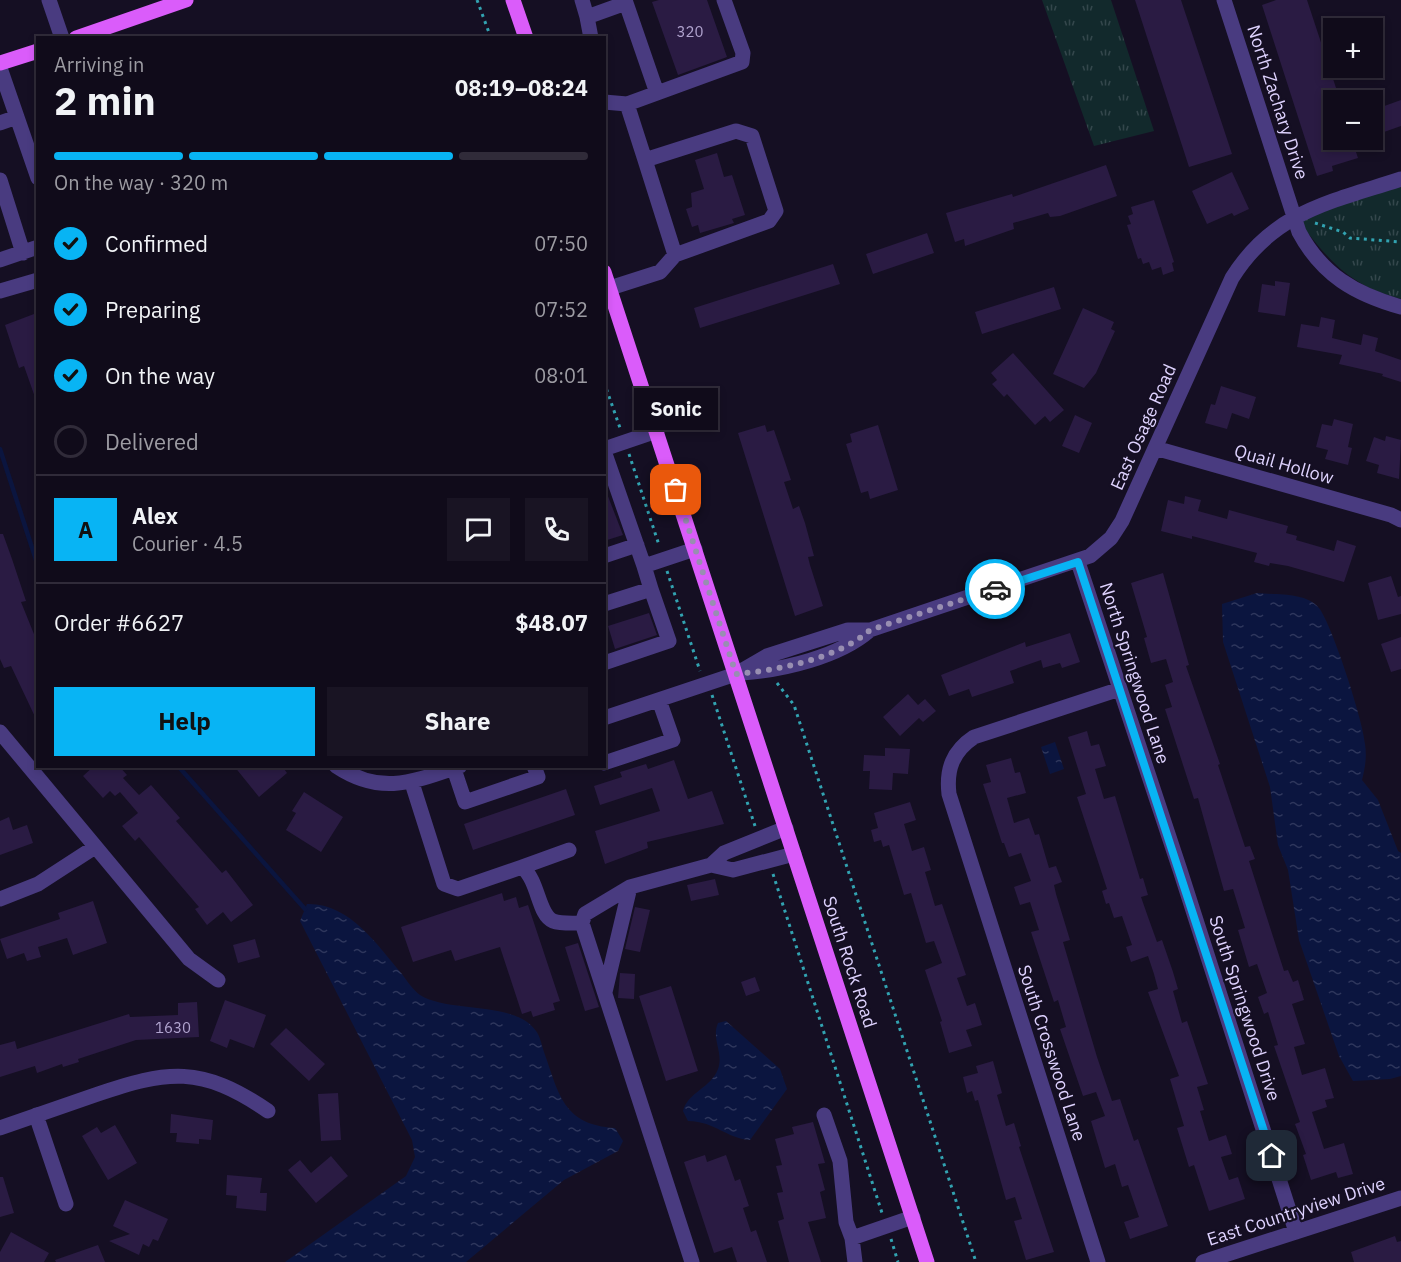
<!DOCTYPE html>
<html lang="en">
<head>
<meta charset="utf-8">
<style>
	:root { --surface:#100b1a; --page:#191423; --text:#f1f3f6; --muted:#9c9ba2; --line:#302b39; --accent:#08b4f4 }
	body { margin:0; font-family:"IBM Plex Sans",sans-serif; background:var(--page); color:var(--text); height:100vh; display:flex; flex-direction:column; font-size:22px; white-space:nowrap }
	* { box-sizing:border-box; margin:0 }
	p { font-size:20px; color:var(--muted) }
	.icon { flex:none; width:33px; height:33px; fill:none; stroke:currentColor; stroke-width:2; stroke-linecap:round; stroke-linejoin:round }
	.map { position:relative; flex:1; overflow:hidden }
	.side { position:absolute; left:36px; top:36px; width:570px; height:732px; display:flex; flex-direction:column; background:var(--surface); border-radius:0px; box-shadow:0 3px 9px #0003,0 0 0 2px var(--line) }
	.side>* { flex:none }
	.tools { position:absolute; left:1323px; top:18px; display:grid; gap:12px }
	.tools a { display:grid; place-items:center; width:60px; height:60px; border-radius:0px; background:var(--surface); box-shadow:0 3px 9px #0003,0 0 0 2px var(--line); font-size:30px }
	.pin { position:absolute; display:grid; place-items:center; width:51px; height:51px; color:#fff; margin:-26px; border-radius:12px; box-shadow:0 3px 9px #0006 }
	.courier { position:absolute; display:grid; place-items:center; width:60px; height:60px; margin:-30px; border:4px solid #08b4f4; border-radius:50%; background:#fff; color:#222; box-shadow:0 2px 8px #0007 }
	.bubble { position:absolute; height:42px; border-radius:0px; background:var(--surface); box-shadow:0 3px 9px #0003,0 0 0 2px var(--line); font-size:20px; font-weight:700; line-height:42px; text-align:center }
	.head em { font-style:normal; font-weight:700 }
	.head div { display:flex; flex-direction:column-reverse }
	.head { display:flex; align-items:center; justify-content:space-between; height:102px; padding:0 18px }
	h1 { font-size:39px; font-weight:700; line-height:45px }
	.bar { display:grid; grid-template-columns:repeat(4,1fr); gap:9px 6px; align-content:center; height:72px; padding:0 18px }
	.bar i { height:8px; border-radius:4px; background:var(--line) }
	.bar .selected { background:var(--accent) }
	.bar p { grid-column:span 4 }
	.line { display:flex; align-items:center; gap:15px; padding:0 18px; border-top:2px solid var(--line) }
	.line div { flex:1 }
	.round { display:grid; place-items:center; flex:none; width:63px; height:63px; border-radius:0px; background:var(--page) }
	ol { padding:0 18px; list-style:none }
	li { display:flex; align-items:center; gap:18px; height:66px }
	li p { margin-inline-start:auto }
	li .icon { padding:6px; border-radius:50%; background:var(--accent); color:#111; stroke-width:4 }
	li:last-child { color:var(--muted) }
	li i { width:33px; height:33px; border:3px solid var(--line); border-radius:50% }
	.cta { display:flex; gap:12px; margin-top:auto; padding:12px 18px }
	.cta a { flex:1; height:69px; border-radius:0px; background:var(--accent); color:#111; font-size:24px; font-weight:700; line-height:69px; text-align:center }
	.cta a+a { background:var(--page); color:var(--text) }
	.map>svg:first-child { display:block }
	.grass { fill:url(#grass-tufts) }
	.water { fill:url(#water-ripples) }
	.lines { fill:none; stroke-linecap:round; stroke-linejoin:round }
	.stream { stroke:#0b153f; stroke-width:4.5 }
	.building { fill:#2a1b43 }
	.path { stroke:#32a3b1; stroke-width:3; stroke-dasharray:3 4.5; stroke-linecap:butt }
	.minor { stroke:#493b80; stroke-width:15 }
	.major { stroke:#da5cfa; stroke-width:15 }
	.done { stroke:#988eb1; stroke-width:6; stroke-dasharray:0 10.8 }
	.route { stroke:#08b4f4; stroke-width:8 }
	.labels { text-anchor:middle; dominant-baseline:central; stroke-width:4.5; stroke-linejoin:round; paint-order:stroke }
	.number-label { font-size:15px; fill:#b1a4cf }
	.street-label { font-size:18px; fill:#ded2fe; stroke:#150f23 }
</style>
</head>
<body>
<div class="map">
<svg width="1401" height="1262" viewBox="0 0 1401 1262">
	<defs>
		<pattern id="grass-tufts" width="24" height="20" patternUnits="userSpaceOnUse" patternTransform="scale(1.5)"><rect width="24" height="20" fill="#12292c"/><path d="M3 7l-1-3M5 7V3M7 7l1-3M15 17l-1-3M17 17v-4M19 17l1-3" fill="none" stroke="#34474c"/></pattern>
		<pattern id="water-ripples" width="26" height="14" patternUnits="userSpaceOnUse" patternTransform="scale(1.5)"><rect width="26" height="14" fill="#0b153f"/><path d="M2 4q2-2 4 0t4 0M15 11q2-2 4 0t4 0" fill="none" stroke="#2e365c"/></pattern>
	</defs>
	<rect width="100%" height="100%" fill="#150f23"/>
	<path class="grass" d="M1042 0H1111L1154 131 1094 146Z
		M1401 179V299C1345 284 1329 259 1294 216Z"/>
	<path class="water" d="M1257 593C1275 595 1306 592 1319 608 1332 625 1363 720 1365 744 1367 757 1365 768 1362 780L1378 800 1398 851 1401 853V1076L1390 1079 1353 1081 1339 1056 1299 940 1288 870 1278 845 1270 787 1223 642 1222 604Z
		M1055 742 1064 769 1050 774 1041 747Z
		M307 904C350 903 377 945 402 974 407 981 413 990 420 995 451 1014 514 1000 536 1031 540 1036 542 1046 544 1052 559 1094 563 1125 615 1128L623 1141 618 1151 564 1180 466 1262H285L406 1176 415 1157 412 1140 300 921Z
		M726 1021 780 1069 787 1089 750 1140C725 1138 717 1122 688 1121L683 1111C688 1092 711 1088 718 1069 724 1053 711 1039 718 1023Z"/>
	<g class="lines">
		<path class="stream" d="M0 449 38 566
			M178 766 305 909"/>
	</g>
	<path class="building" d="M659 0H707L727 57 678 75 652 2Z
		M1135 0H1181L1232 154 1189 167Z
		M1276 0H1307L1340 100H1334V140H1352L1358 158 1332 166 1333 171 1317 176 1262 5Z
		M1401 100V126L1384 132 1376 109Z
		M717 153 724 177 732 175 745 215 732 219 734 223 700 233 698 225 692 227 686 209 692 207 691 193 704 189 695 160Z
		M1106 165 1117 196 1060 216 1050 217 1048 213 1013 223 1014 229 965 246 964 239 955 242 946 213 1012 194 1013 197Z
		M1232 172 1249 209 1234 216 1232 213 1207 224 1192 191Z
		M1154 200 1174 262 1172 263 1174 271 1163 275 1161 267 1152 270 1149 262 1143 264 1141 258 1138 259 1127 225 1131 224 1128 216 1133 214 1131 207Z
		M927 233 934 253 873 274 866 254Z
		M833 264 840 284 700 328 694 308Z
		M1275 281 1290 283 1285 316 1258 312 1262 284 1275 286Z
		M1054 287 1061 309 982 334 975 312Z
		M1083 308 1114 322 1111 329 1115 331 1096 373 1084 388 1053 374Z
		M34 314 38 323 36 400 24 366 19 368 5 325Z
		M1321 317 1335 320 1332 338 1361 345 1363 334 1378 338 1375 351 1401 360V382L1382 376 1383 374 1339 364 1342 355 1297 347 1301 324 1319 327Z
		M1013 353 1064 410 1050 422 1045 416 1035 425 1007 394 1004 397 992 384 997 380 991 373Z
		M1221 386 1256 397 1249 419 1232 413 1227 429 1205 423 1211 404 1215 405Z
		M1075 415 1092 423 1079 453 1062 446Z
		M1334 419 1353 424 1348 447 1352 448 1348 465 1325 459 1328 450 1316 447 1322 424 1332 426Z
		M765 425 767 432 774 430 785 462 791 480 784 482 793 509 799 506 805 523 814 556 808 557 810 565 823 606 795 616 738 433Z
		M878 425 898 490 870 499 868 491 861 493 846 444 852 442 850 434Z
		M1386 436 1401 440 1399 479 1377 473 1379 465 1366 461 1374 437 1385 441Z
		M604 486 623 535 604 541Z
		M1185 496 1201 500 1198 511 1227 519 1229 510 1288 526 1286 533 1297 536 1296 540 1334 551 1337 540 1356 546 1344 582 1288 566 1270 563 1269 566 1254 562 1257 553 1192 536V539L1161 531 1168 500 1184 504Z
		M0 534H3L12 559 26 601 21 602 38 644V723L11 666 4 668 0 659Z
		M1163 573 1189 665 1186 666 1220 764 1218 765 1245 847 1250 846 1255 859 1249 861 1268 921 1284 971 1288 970 1293 982 1298 980 1304 1000 1292 1004 1305 1044 1294 1047 1302 1075 1325 1068 1334 1098 1325 1100 1327 1107 1312 1112 1324 1149 1344 1143 1353 1174 1338 1178 1336 1172 1311 1180 1303 1155 1306 1154 1295 1124 1300 1122 1274 1046 1278 1045 1268 1012 1264 1014 1258 997 1267 993 1257 964 1249 967 1238 930 1245 928 1233 889 1224 891 1198 798 1194 799 1165 709 1172 707 1165 685 1173 682 1166 659 1151 663 1144 638 1147 637 1131 583Z
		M1391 576 1398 597 1401 596V614L1378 620 1368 583Z
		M649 613 657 635 615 649 608 626Z
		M1070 633 1080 662 1062 668 1060 663 1043 668 1041 660 1010 671 1014 683 972 697 969 689 949 696 941 675 1025 642 1026 647Z
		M1401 637V669L1391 672 1381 644Z
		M908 694 918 705 925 699 936 711 923 722 919 718 900 736 883 717Z
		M1087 731 1091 746 1099 744 1106 766 1095 769 1104 799 1115 796 1140 879 1143 878 1148 895 1141 897 1148 917 1157 942 1162 940 1173 972 1178 989 1173 991 1182 1023 1187 1021 1208 1084 1197 1087 1204 1110 1200 1111 1209 1141 1226 1135 1232 1154 1221 1157 1229 1180 1238 1177 1245 1199 1209 1211 1194 1165 1189 1167 1177 1128 1184 1126 1170 1079 1179 1076 1148 992 1158 989 1154 974 1148 956 1131 962 1126 947 1132 945 1122 916 1114 918 1109 903 1106 904 1102 891 1107 889 1077 797 1086 794 1068 737Z
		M885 748 910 749 908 774 893 773 892 790 869 789 870 771H863L864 755 885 756Z
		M1011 758 1015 773 1020 772 1026 793 1007 798 1014 823 1029 818 1035 835 1039 834 1049 868 1056 866 1062 882 1054 885 1056 894 1070 940 1063 942 1097 1057 1112 1101 1120 1099 1134 1141 1138 1139 1168 1226 1130 1239 1124 1222 1139 1217 1128 1185 1122 1187 1115 1164 1105 1168 1091 1121 1105 1116 1096 1092 1083 1096 1060 1029 1066 1027 1058 1000 1054 1002 1031 932 1039 930 1030 902 1020 905 1014 887 1031 881 1021 853 1009 857 1004 843H1002L983 784 991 782 986 765Z
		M674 760 688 799 712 791 724 824 647 842 648 848 605 864 595 831 660 811 652 788 600 805 594 786 622 777 620 772 646 764 648 769Z
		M94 766H119L127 775 123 778 139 795 151 785 180 818 176 821 222 873 226 870 253 905 231 922 223 912 207 925 195 909 199 907 139 837 135 841 122 826 138 813 120 792 115 796 110 791 103 798 83 776Z
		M234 766H282L287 773 259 797Z
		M566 789 575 815 473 850 464 824Z
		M304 792 343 817 321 852 286 830 296 813 292 811Z
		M910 802 916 820 904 824 912 851 924 847 931 870 925 872 935 906 942 904 966 975 957 978 967 1006 975 1003 982 1025 966 1030 972 1046 949 1053 940 1022 942 1021 925 970 942 963 934 941 926 943 911 893 904 895 889 845 883 847 881 840 874 842 871 830 878 828 874 813Z
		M9 817 13 830 27 825 33 843 0 855V821Z
		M715 879 719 895 691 901 687 885Z
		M502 893 504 901 516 897 519 908 528 905 560 1001 553 1003 555 1010 533 1017 531 1011 522 1014 500 947 455 961 451 950 413 962 401 927Z
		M93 901 107 943 73 955 67 938 38 947 41 957 27 961 24 953 7 959 0 939 60 919 58 913Z
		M635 907 650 910 640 952 625 949Z
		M255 939 260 957 238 963 233 945Z
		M578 943 599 1007 585 1011 565 947Z
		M620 973 635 974 634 999 618 998Z
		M755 977 760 991 746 996 741 982Z
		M671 986 698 1071 666 1081 639 996Z
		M225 1000 266 1015 254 1048 230 1039 227 1048 210 1041Z
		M197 1002 199 1037 136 1040 78 1059 79 1062 63 1067 62 1064 37 1073 35 1066 0 1077V1045L15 1041 17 1049 129 1014 130 1017 178 1015V1003Z
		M286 1028 325 1064 309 1081 270 1044Z
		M993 1061 1002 1093 997 1095 1006 1126 1014 1123 1021 1146 1019 1147 1054 1252 1026 1260 1014 1221 1022 1219 1015 1197 1006 1200 978 1100 975 1101 972 1091 967 1093 963 1077 978 1073 976 1066Z
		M338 1093 341 1140 321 1141 318 1094Z
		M171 1114 213 1120 211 1140 199 1139V1144L176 1142 177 1133H170Z
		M813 1122 825 1163 818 1164 825 1190 820 1192 826 1218 808 1222 821 1262H789L778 1221 784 1219 777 1193 783 1192 776 1166 782 1165 775 1139 794 1134 792 1127Z
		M115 1125 137 1163 108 1180 82 1136 97 1127 101 1133Z
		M705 1155 707 1162 726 1155 735 1181 740 1179 749 1206 743 1208 751 1232 756 1230 767 1262H737L732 1247 714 1253 684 1162Z
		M331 1156 348 1176 316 1203 288 1170 300 1160 311 1173Z
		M227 1175 262 1178 260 1193H267L266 1211 236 1208 237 1196 226 1195Z
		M0 1177H3L14 1213 0 1217Z
		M125 1200 168 1219 158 1241 153 1239 149 1247 143 1244 139 1255 109 1241 130 1234 113 1226Z
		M11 1232 49 1253 44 1262H0V1252Z
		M1395 1236 1397 1242 1401 1241V1262H1354L1351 1252Z
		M98 1245 105 1262H56L55 1260Z"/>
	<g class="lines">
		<path class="path" d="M477 0 491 38
			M1315 223 1343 232 1350 238 1401 242
			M604 382 620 428
			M629 454 659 545
			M667 571 700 671
			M777 683 794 705 976 1262
			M712 695 755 826
			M773 874 882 1213
			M891 1239 898 1262"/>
		<path class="minor" d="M49 0 62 38
			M582 0 587 17
			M1224 0 1299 232C1322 275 1355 294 1401 307
			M626 3 657 93
			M591 38 587 17 626 3 625 0
			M0 68 38 178
			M604 102 627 104 645 160 736 131 752 136 776 211 769 221 675 255 660 272 610 288
			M627 104 742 62 743 53 724 0
			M0 123 17 117
			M645 160 675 255
			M0 180 23 253
			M0 260 38 247
			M0 291 38 280
			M1155 448 1391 515 1401 520
			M604 449 657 431
			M604 451 644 566
			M604 556 637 545
			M1078 562 1180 870 1296 1232
			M604 604 651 589 644 566 695 549
			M604 663 669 641 651 589
			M742 673C783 670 839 657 870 630
			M604 718 736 674 767 656 848 630H870L1090 556 1111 538 1122 521 1232 278C1274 211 1331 202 1401 179
			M0 732 189 959 218 980
			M604 763 673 740 659 700
			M336 766C381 796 413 782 460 766
			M454 769 465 802 538 777 534 766
			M412 783 444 884 458 889 522 867C539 881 538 915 553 921 561 924 574 923 582 923
			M786 828 724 853 711 865 733 870 794 854
			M522 867 569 850
			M0 899 38 884 95 847
			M605 992 630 887
			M36 1115 66 1204
			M824 1115 840 1161 846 1222 852 1238 913 1217
			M0 1128C32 1117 64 1106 95 1095 168 1070 201 1065 268 1111
			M852 1238 855 1262
			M692 1262 582 923 585 914 630 887 711 865
			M1098 1262 949 794C946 769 953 751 974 737L1120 689
			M1203 1262 1401 1198"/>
		<path class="major" d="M513 0 526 38
			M76 38 186 0
			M0 63 38 51
			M604 272 927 1262"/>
	</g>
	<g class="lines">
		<path class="done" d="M676 490 736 674C779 670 837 659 870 630L995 589"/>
		<path class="route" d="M995 589 1078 562 1272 1156"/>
	</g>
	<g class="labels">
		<g class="number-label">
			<text x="690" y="31">320</text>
			<text x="173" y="1027">1630</text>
		</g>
		<g class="street-label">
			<text transform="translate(1278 102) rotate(72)">North Zachary Drive</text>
			<text transform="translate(1143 427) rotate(-66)">East Osage Road</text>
			<text transform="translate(1284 464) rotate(16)">Quail Hollow</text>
			<text transform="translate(1135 673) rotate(72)">North Springwood Lane</text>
			<text transform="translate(850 962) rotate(72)">South Rock Road</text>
			<text transform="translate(1245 1008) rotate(72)">South Springwood Drive</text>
			<text transform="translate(1052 1053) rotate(72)">South Crosswood Lane</text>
			<text transform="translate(1296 1211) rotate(-18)">East Countryview Drive</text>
		</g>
	</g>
</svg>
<div class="tools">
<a>+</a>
<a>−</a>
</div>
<div class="pin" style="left:676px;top:490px;background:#ea580c"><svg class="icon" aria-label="bag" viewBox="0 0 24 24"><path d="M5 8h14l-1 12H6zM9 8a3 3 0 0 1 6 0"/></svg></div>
<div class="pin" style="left:1272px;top:1156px;background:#1f2937"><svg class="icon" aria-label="home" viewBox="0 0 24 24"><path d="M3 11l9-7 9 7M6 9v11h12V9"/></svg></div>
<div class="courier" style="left:995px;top:589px"><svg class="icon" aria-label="car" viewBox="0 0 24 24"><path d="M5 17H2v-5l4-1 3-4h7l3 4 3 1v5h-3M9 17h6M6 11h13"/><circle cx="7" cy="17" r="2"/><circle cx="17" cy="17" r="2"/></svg></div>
<div class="bubble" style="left:634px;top:388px;width:84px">Sonic</div>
<section class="side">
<div class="head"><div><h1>2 min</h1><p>Arriving in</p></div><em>08:19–08:24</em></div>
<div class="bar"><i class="selected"></i><i class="selected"></i><i class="selected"></i><i></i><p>On the way · 320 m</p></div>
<ol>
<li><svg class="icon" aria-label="check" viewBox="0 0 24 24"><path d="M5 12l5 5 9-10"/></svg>Confirmed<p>07:50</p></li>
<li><svg class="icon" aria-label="check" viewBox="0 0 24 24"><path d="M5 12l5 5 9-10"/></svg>Preparing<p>07:52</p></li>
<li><svg class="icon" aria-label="check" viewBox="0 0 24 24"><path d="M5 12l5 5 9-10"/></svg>On the way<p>08:01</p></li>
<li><i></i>Delivered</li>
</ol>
<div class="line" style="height:108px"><b class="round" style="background:var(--accent);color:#111">A</b><div><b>Alex</b><p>Courier · 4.5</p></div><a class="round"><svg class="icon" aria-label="chat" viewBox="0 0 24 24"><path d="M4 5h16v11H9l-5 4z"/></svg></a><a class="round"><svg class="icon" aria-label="phone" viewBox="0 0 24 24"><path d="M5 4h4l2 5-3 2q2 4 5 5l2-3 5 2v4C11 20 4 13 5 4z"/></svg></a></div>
<div class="line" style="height:78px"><div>Order #6627</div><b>$48.07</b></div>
<div class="cta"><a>Help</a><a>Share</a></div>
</section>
</div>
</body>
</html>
